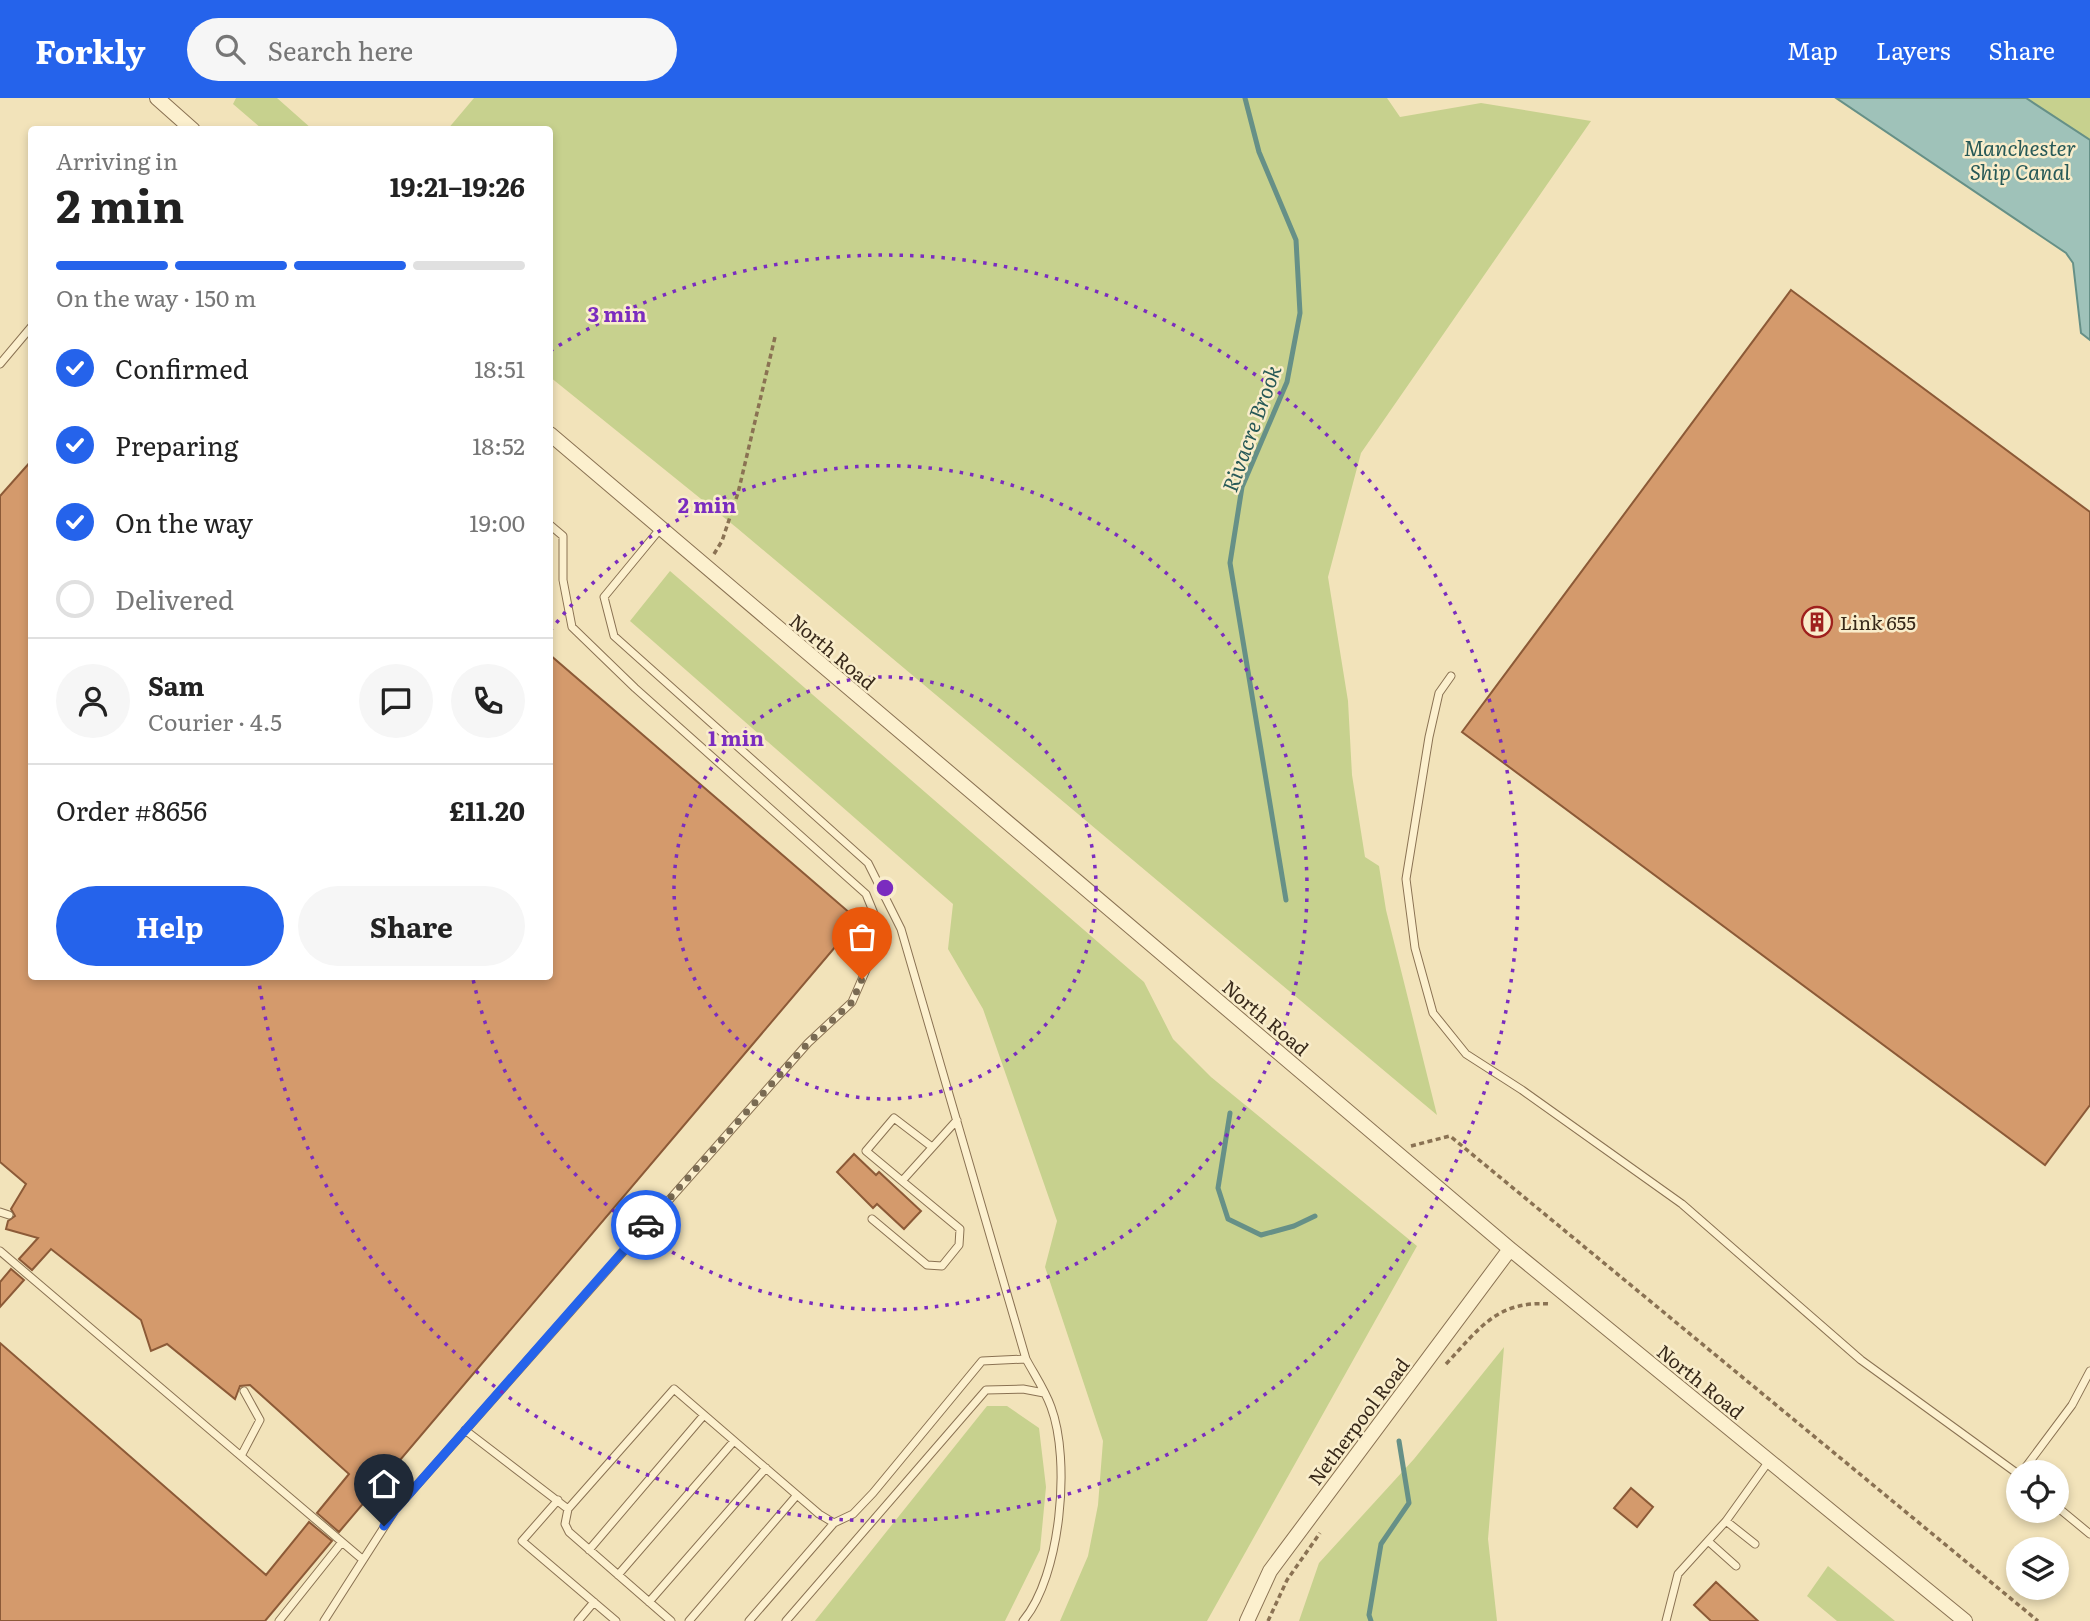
<!DOCTYPE html>
<html lang="en">
<head>
<meta charset="utf-8">
<style>
	:root { --surface:#fff; --page:#f6f6f6; --text:#222; --muted:#767676; --line:#e0e0e0; --accent:#2563eb }
	body { margin:0; font-family:Literata,serif; background:var(--page); color:var(--text); height:100vh; display:flex; flex-direction:column; font-size:26px; white-space:nowrap }
	* { box-sizing:border-box; margin:0 }
	p { font-size:23px; color:var(--muted) }
	.icon { flex:none; width:38px; height:38px; fill:none; stroke:currentColor; stroke-width:2; stroke-linecap:round; stroke-linejoin:round }
	.map { position:relative; flex:1; overflow:hidden }
	.side { position:absolute; left:28px; top:28px; width:525px; height:854px; display:flex; flex-direction:column; background:var(--surface); border-radius:7px; box-shadow:0 4px 10px #0003 }
	.side>* { flex:none }
	.controls { position:absolute; left:2006px; top:1362px; display:grid; gap:14px }
	.controls a { display:grid; place-items:center; width:63px; height:63px; border-radius:50%; background:var(--surface); box-shadow:0 4px 10px #0003; font-size:35px }
	.pin { position:absolute; display:grid; place-items:center; width:60px; height:60px; color:#fff; margin:-72px -30px; border-radius:50% 50% 50% 0; rotate:-45deg; box-shadow:0 0 7px #0007 }
	.pin .icon { rotate:45deg }
	.courier { position:absolute; display:grid; place-items:center; width:70px; height:70px; margin:-35px; border:5px solid #2563eb; border-radius:50%; background:#fff; color:#222; box-shadow:0 2px 9px #0007 }
	.headline em { font-style:normal; font-weight:700 }
	.headline div { display:flex; flex-direction:column-reverse }
	.headline { display:flex; align-items:center; justify-content:space-between; height:119px; padding:0 28px }
	h1 { font-size:46px; font-weight:700; line-height:52px }
	.bar { display:grid; grid-template-columns:repeat(4,1fr); gap:10px 7px; align-content:center; height:84px; padding:0 28px }
	.bar i { height:9px; border-radius:5px; background:var(--line) }
	.bar .active { background:var(--accent) }
	.bar p { grid-column:span 4 }
	.line { display:flex; align-items:center; gap:18px; padding:0 28px; border-top:2px solid var(--line) }
	.line div { flex:1 }
	.round { display:grid; place-items:center; flex:none; width:74px; height:74px; border-radius:37px; background:var(--page) }
	ol { padding:0 28px; list-style:none }
	li { display:flex; align-items:center; gap:21px; height:77px }
	li p { margin-inline-start:auto }
	li .icon { padding:7px; border-radius:50%; background:var(--accent); color:#fff; stroke-width:4 }
	li:last-child { color:var(--muted) }
	li i { width:38px; height:38px; border:4px solid var(--line); border-radius:50% }
	.primary-button { display:flex; gap:14px; margin-top:auto; padding:14px 28px }
	.primary-button a { flex:1; height:80px; border-radius:42px; background:var(--accent); color:#fff; font-size:28px; font-weight:700; line-height:80px; text-align:center }
	.primary-button a+a { background:var(--page); color:var(--text) }
	header { display:flex; align-items:center; gap:42px; box-sizing:border-box; height:98px; padding:0 35px; background:var(--accent); color:#fff }
	header strong { font-size:33px }
	nav { display:flex; gap:38px; margin-inline-start:auto; font-size:24px }
	.search { width:490px; height:63px; background:var(--page); display:flex; align-items:center; gap:18px; box-sizing:border-box; padding:0 24px; border-radius:38px; color:var(--muted); font-size:26px }
	.map>svg:first-child { display:block }
	.green { fill:#c7d18e }
	.water { fill:#9fc2b9; stroke:#669087; stroke-width:2 }
	.lines { fill:none; stroke-linecap:round; stroke-linejoin:round }
	.stream { stroke:#669087; stroke-width:5 }
	.building { fill:#d49a6c; stroke:#8c5a37; stroke-width:2 }
	.lane-casing { stroke:#8a7253; stroke-width:9 }
	.street-casing { stroke:#8a7253; stroke-width:16 }
	.path { stroke:#8a7253; stroke-width:3.5; stroke-dasharray:5 3.5; stroke-linecap:butt }
	.lane { stroke:#fcf0ce; stroke-width:7 }
	.street { stroke:#fcf0ce; stroke-width:14 }
	.done { stroke:#796a52; stroke-width:7; stroke-dasharray:0 12.6 }
	.route { stroke:#2563eb; stroke-width:9 }
	.ring { fill:none; stroke:#7b2cbf; stroke-width:3.5; stroke-dasharray:3.5 7 }
	.labels { text-anchor:middle; dominant-baseline:central; stroke-width:5; stroke-linejoin:round; paint-order:stroke }
	.poi-label { font-size:19px; fill:#38291a; stroke:#f9edcb; text-anchor:start }
	.street-label { font-size:19px; fill:#38291a; stroke:#f9edcb }
	.water-label { font-size:21px; font-style:italic; fill:#275957; stroke:#f9edcb }
	.centre { fill:#7b2cbf; stroke:#f9edcb; stroke-width:3.5 }
	.ring-label { font-size:21px; text-anchor:middle; font-weight:bold; fill:#7b2cbf; stroke:#f9edcb; stroke-width:5; stroke-linejoin:round; paint-order:stroke }
</style>
</head>
<body>
<header>
<strong>Forkly</strong>
<div class="search"><svg class="icon" aria-label="search" viewBox="0 0 24 24"><circle cx="10" cy="10" r="6"/><path d="M15 15l6 6"/></svg>Search here</div>
<nav><a>Map</a><a>Layers</a><a>Share</a></nav>
</header>
<div class="map">
<svg width="2090" height="1523" viewBox="0 0 2090 1523">
	<rect width="100%" height="100%" fill="#f2e3ba"/>
	<path class="green" d="M236 0H277L312 31H262L233 6Z
		M474 0H1387L1400 19 1481 5 1591 23 1361 355 1328 479 1348 603 1352 677 1365 759 1379 768 1386 812 1437 1017 737 430 550 279V32H447Z
		M2026 0H2090V42Z
		M670 473 1144 884 1173 941 1211 979 1417 1148 1207 1523H1060L1088 1458 1098 1407 1103 1343 1045 1169 1057 1123 983 911 948 851 953 806 630 523Z
		M1504 1249 1488 1441 1497 1523H1299L1319 1465 1414 1361Z
		M987 1308H1007L1039 1330 1046 1389 1040 1452 1005 1523H815Z
		M1828 1468 1895 1523H1837L1807 1498Z"/>
	<path class="water" d="M1836 0H2026L2090 42V242L2081 235 2073 165 2066 155Z"/>
	<g class="lines">
		<path class="stream" d="M1245 0 1259 54 1296 142 1300 215 1287 284 1242 389 1230 465 1286 802
			M1230 1015 1218 1090 1228 1121 1261 1137 1294 1128 1315 1118
			M1371 1523 1369 1517 1381 1446 1409 1405 1399 1343"/>
	</g>
	<path class="building" d="M1791 192 2090 414V1007L2045 1067 1462 634Z
		M32 362V878H550V557L858 822 339 1434 317 1415 349 1376 250 1287 240 1288 235 1301 167 1246 151 1253 141 1222 51 1151 32 1172 19 1161 38 1140 6 1131 8 1123 15 1118 11 1111 26 1086 0 1064V398Z
		M854 1056 876 1077 879 1074 921 1113 904 1131 877 1106 873 1110 837 1074Z
		M11 1171 24 1182 0 1209V1184Z
		M0 1245 266 1477 309 1424 332 1443 265 1523H0Z
		M1631 1390 1653 1409 1637 1429 1614 1410Z
		M1716 1484 1758 1523H1711L1694 1507Z"/>
	<g class="lines">
		<g class="lane-casing">
			<path id="lane" d="M0 266 32 228
				M660 431 604 499 614 538 868 765 901 831 1026 1261
				M1451 578 1439 595 1429 639 1406 781 1415 850 1433 915 1466 956 1522 992 1682 1106 1861 1262 2018 1376
				M902 1083 866 1053 894 1020 932 1049
				M0 1114 9 1117
				M872 1121 927 1167 942 1168 959 1147 960 1131 902 1083 957 1022
				M0 1153 362 1461
				M465 1332 568 1411
				M241 1358 260 1322 244 1293
				M2022 1374 2072 1307 2090 1273
				M558 1402 522 1443 616 1523
				M2056 1408 2090 1436
				M1726 1423 1755 1446
				M1708 1443 1736 1468
				M589 1452 704 1317
				M618 1477 734 1343
				M649 1504 766 1370
				M279 1523 342 1444
				M324 1523 395 1412 808 945 852 904 882 835 866 796 635 590 572 529 563 482V438L550 427
				M578 1523 594 1504
				M671 1523 569 1434 565 1426 568 1411 674 1291 819 1416 834 1425 853 1416 873 1395 982 1263 1026 1261C1034 1276 1045 1292 1051 1309 1071 1362 1061 1478 1023 1523
				M689 1523 797 1397
				M749 1523 834 1425
				M786 1523 986 1292 1023 1291 1044 1295
				M1666 1523 1678 1476 1726 1423 1769 1363"/>
		</g>
		<g class="street-casing">
			<path id="street" d="M157 0 193 32
				M550 336 1510 1151 1965 1523
				M1247 1523 1270 1473 1510 1151"/>
		</g>
		<path class="path" d="M714 456 722 443 738 395 775 239
			M1411 1048 1450 1038 2038 1523
			M1446 1266C1480 1230 1497 1202 1551 1206
			M1268 1523 1287 1482 1320 1435"/>
		<use href="#lane" class="lane"/>
		<use href="#street" class="street"/>
	</g>
	<g class="lines">
		<path class="done" d="M646 1127 808 945 852 904 862 881"/>
		<path class="route" d="M384 1428 395 1412 646 1127"/>
	</g>
	<g class="ring">
		<circle cx="885" cy="790" r="211"/>
		<path d="M550 533A422 422 0 1 1 473 881"/>
		<path d="M550 253A633 633 0 1 1 259 884"/>
	</g>
	<defs>
		<g id="building-ring" transform="scale(1.575)"><circle r="9.5" fill="#f9edcb" stroke="#9f201d" stroke-width="1.5"/><path d="M-4-6H4V6H1V3H-1V6H-4ZM-2.5-4.3h1.7v1.8h-1.7ZM.8-4.3h1.7v1.8H.8ZM-2.5-1h1.7V.8h-1.7ZM.8-1h1.7V.8H.8Z" fill="#9f201d"/></g>
	</defs>
	<g fill-rule="evenodd">
		<use href="#building-ring" x="1817" y="524"/>
	</g>
	<g class="labels">
		<g class="poi-label">
			<text x="1840" y="524">Link 655</text>
		</g>
		<g class="street-label">
			<text transform="translate(833 553) rotate(40)">North Road</text>
			<text transform="translate(1266 919) rotate(40)">North Road</text>
			<text transform="translate(1701 1283) rotate(39)">North Road</text>
			<text transform="translate(1358 1323) rotate(-53)">Netherpool Road</text>
		</g>
		<g class="water-label">
			<text x="2020" y="48">Manchester<tspan x="2020" dy="24">Ship Canal</tspan></text>
			<text transform="translate(1250 330) rotate(-70)">Rivacre Brook</text>
		</g>
	</g>
	<circle cx="885" cy="790" r="10" class="centre"/>
	<g class="ring-label">
		<text x="617" y="224">3 min</text>
		<text x="707" y="415">2 min</text>
		<text x="736" y="648">1 min</text>
	</g>
</svg>
<div class="controls">
<a><svg class="icon" aria-label="locate" viewBox="0 0 24 24"><circle cx="12" cy="12" r="6"/><path d="M12 2v4M12 18v4M2 12h4M18 12h4"/></svg></a>
<a><svg class="icon" aria-label="layers" viewBox="0 0 24 24"><path d="M12 4l9 5-9 5-9-5zM3 14l9 5 9-5"/></svg></a>
</div>
<div class="pin" style="left:862px;top:881px;background:#ea580c"><svg class="icon" aria-label="bag" viewBox="0 0 24 24"><path d="M5 8h14l-1 12H6zM9 8a3 3 0 0 1 6 0"/></svg></div>
<div class="pin" style="left:384px;top:1428px;background:#1f2937"><svg class="icon" aria-label="home" viewBox="0 0 24 24"><path d="M3 11l9-7 9 7M6 9v11h12V9"/></svg></div>
<div class="courier" style="left:646px;top:1127px"><svg class="icon" aria-label="car" viewBox="0 0 24 24"><path d="M5 17H2v-5l4-1 3-4h7l3 4 3 1v5h-3M9 17h6M6 11h13"/><circle cx="7" cy="17" r="2"/><circle cx="17" cy="17" r="2"/></svg></div>
<section class="side">
<div class="headline"><div><h1>2 min</h1><p>Arriving in</p></div><em>19:21–19:26</em></div>
<div class="bar"><i class="active"></i><i class="active"></i><i class="active"></i><i></i><p>On the way · 150 m</p></div>
<ol>
<li><svg class="icon" aria-label="check" viewBox="0 0 24 24"><path d="M5 12l5 5 9-10"/></svg>Confirmed<p>18:51</p></li>
<li><svg class="icon" aria-label="check" viewBox="0 0 24 24"><path d="M5 12l5 5 9-10"/></svg>Preparing<p>18:52</p></li>
<li><svg class="icon" aria-label="check" viewBox="0 0 24 24"><path d="M5 12l5 5 9-10"/></svg>On the way<p>19:00</p></li>
<li><i></i>Delivered</li>
</ol>
<div class="line" style="height:126px"><a class="round"><svg class="icon" aria-label="person" viewBox="0 0 24 24"><circle cx="12" cy="8" r="4"/><path d="M4 21q1-7 8-7t8 7"/></svg></a><div><b>Sam</b><p>Courier · 4.5</p></div><a class="round"><svg class="icon" aria-label="chat" viewBox="0 0 24 24"><path d="M4 5h16v11H9l-5 4z"/></svg></a><a class="round"><svg class="icon" aria-label="phone" viewBox="0 0 24 24"><path d="M5 4h4l2 5-3 2q2 4 5 5l2-3 5 2v4C11 20 4 13 5 4z"/></svg></a></div>
<div class="line" style="height:91px"><div>Order #8656</div><b>£11.20</b></div>
<div class="primary-button"><a>Help</a><a>Share</a></div>
</section>
</div>
</body>
</html>
